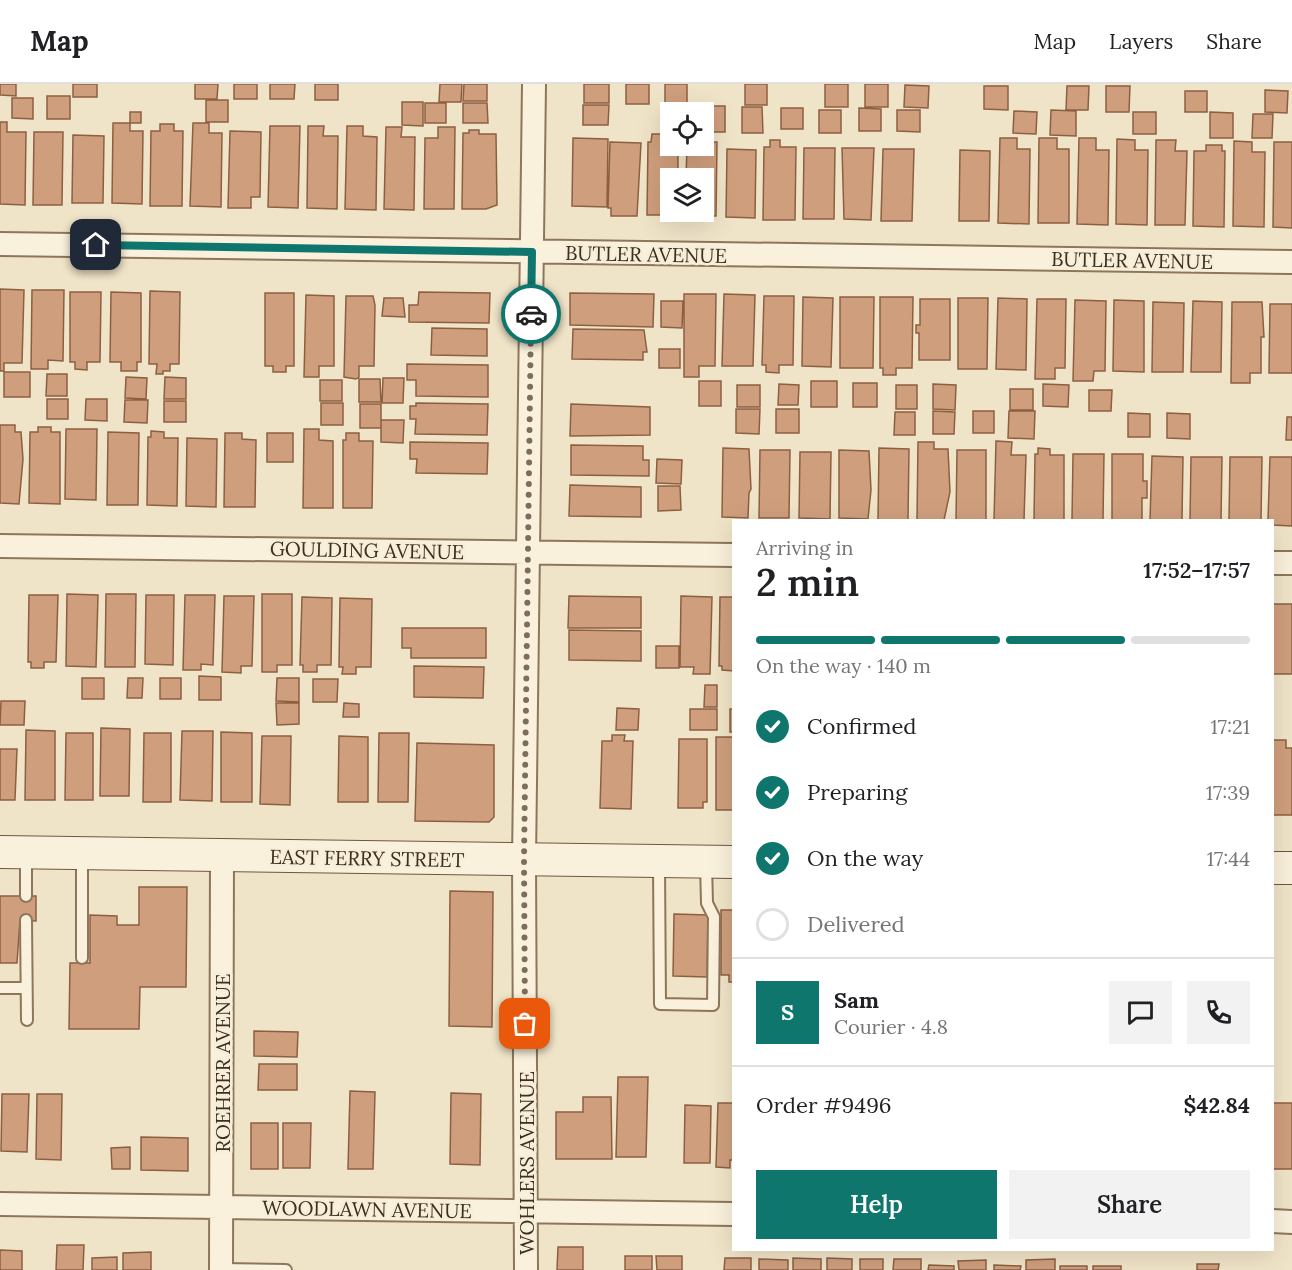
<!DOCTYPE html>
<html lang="en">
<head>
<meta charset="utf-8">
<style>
	:root { --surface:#fff; --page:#f2f2f2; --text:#202124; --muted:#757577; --line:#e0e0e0; --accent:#0f766e }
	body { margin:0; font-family:Lora,serif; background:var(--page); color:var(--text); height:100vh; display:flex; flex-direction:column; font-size:22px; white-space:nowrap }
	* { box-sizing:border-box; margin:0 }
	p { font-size:20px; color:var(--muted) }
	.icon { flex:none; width:33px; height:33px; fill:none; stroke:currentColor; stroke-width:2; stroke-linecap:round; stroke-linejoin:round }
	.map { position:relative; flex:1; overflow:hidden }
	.panel { position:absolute; left:732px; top:435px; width:542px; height:732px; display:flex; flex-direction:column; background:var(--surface); border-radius:0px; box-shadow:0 6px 24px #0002 }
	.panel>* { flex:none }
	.controls { position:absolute; left:660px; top:18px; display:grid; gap:12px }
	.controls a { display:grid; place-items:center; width:54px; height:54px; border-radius:0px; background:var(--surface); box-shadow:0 6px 24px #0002; font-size:30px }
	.pin { position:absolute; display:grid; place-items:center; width:51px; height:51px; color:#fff; margin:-26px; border-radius:12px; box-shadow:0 3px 9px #0006 }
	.courier { position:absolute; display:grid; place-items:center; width:60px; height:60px; margin:-30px; border:4px solid #0f766e; border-radius:50%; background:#fff; color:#222; box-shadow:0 2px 8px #0007 }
	.headline em { font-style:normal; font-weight:600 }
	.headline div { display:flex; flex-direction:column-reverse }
	.headline { display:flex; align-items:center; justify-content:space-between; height:102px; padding:0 24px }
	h1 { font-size:39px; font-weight:600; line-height:45px }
	.bar { display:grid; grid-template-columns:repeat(4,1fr); gap:9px 6px; align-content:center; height:72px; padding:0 24px }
	.bar i { height:8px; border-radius:4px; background:var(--line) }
	.bar .active { background:var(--accent) }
	.bar p { grid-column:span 4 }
	.line { display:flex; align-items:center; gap:15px; padding:0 24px; border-top:2px solid var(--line) }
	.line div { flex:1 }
	.round { display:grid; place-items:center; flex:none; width:63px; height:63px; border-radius:0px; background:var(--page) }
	ol { padding:0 24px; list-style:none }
	li { display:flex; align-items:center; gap:18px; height:66px }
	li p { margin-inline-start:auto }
	li .icon { padding:6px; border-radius:50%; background:var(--accent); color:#fff; stroke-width:4 }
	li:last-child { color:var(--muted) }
	li i { width:33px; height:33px; border:3px solid var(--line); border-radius:50% }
	.primary-button { display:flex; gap:12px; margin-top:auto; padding:12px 24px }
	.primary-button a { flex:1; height:69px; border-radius:0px; background:var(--accent); color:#fff; font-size:24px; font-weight:600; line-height:69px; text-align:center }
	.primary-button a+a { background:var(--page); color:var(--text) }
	header { display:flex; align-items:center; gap:36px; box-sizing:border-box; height:84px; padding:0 30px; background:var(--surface); border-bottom:2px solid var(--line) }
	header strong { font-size:28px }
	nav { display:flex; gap:33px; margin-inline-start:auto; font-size:21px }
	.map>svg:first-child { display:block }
	.building { fill:#cf9f7d; stroke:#8d5f41; stroke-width:1.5 }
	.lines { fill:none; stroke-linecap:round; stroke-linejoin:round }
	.lane-casing { stroke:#8d765c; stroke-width:14 }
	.street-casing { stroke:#8d765c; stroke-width:26 }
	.secondary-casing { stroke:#6f573f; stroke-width:34 }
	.lane { stroke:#faf1dc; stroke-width:10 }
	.street { stroke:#faf1dc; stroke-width:22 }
	.secondary { stroke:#faf1dc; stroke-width:32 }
	.done { stroke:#7c6e5b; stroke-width:6; stroke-dasharray:0 10.8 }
	.route { stroke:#0f766e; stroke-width:8 }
	.labels { text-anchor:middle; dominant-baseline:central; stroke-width:5; stroke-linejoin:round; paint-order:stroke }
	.street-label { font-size:20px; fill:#3d2e20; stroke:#f7eed8 }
</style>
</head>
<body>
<header>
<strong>Map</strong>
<nav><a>Map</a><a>Layers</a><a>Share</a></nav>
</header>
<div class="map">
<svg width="1292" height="1186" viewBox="0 0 1292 1186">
	<rect width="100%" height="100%" fill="#f0e4c8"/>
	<path class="building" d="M0 0H16V12L0 11Z
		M73 0H97V13H73Z
		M195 0H218L217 15H195Z
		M234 0H257V15H234Z
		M270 0H295L294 15H270Z
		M315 0H338V16H315Z
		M440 0H462L461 18H439Z
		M464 0H487V17H463Z
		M584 0H609V19H584Z
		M626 0H649V20H626Z
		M665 0H687V19H665Z
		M745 0H767V21H745Z
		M825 0H848V23H825Z
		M865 0H888V23H865Z
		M905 1 929 2 928 24 904 23Z
		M984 2H1008V26L984 25Z
		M1067 2H1089L1088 26H1066Z
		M1106 2H1130L1129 28H1106Z
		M1265 6 1288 7 1287 29 1265 28Z
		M1185 7H1207V28H1185Z
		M47 12H70V35H47Z
		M12 14H33V35L12 34Z
		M206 16H228V38H206Z
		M402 18H423V42L402 41Z
		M425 19H446V39H425Z
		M463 19H487L488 39H463Z
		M583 21H609L608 41H583Z
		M666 21H687V28H670V46H666Z
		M705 22H725V48H705Z
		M742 23H762L763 49H742Z
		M781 24H803V45H781Z
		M859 24 881 25V47H859Z
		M819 26H841V49H819Z
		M897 26H920V48L897 47Z
		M1051 26 1076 27V52L1050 51Z
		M1014 27 1037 28 1036 50 1013 49Z
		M130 28H141V39H130Z
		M1133 28H1156V50H1133Z
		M1210 28 1233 29V54H1210Z
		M1253 30H1273L1272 54H1252Z
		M0 38H7V48H26L25 121 0 120Z
		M113 39H130V47H143L142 120 112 119Z
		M193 39H209V49H222L221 123 190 122Z
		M160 40H174V47H183L182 122H150L151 47H160Z
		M270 42H300L298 124 268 123Z
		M308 42H324L323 52H338L337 125 307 124Z
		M347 42H363V52L377 53 376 126 345 125Z
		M386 43H402L401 53H415L414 126 384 125Z
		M438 43H455L454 125H424L425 54H438Z
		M469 46H479V50H496L497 121 486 125H462L463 49H469Z
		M230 47 261 48 260 113H251V124H228Z
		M34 48H63L62 121H33Z
		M652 50H664V58L678 62V94H670V128H677V131H647L648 58H651Z
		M73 51 104 52 103 119H72Z
		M573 54 608 55 607 123 572 122Z
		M705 54V58H717L716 132 686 131V128H704V94H686L687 62H704Z
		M1000 54H1017V65H1030L1029 140 998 139Z
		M1039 54H1057V65H1069V139H1038Z
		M1079 54H1096V66H1109L1108 141 1077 140Z
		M1117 55 1135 56V66H1148L1147 141 1116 140Z
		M770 56H780V63H796L795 136H763L764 63H770Z
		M1156 56H1176L1175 67H1187L1185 141H1155Z
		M1234 57 1252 58V68H1265L1264 143 1233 142Z
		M610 58 641 59 637 132H611V124H608Z
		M1274 58H1292V144L1273 143Z
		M1206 61H1222V67H1225L1224 143 1193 142 1194 67H1206Z
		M804 64H835L834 135H803Z
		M842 64H874L871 136 844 135Z
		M727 65 756 66 755 134 726 133Z
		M883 65H914L912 137H881Z
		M960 66 990 67 989 137H959Z
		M0 205 24 206 22 279H4V287H0Z
		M32 206H64L63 277 48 276V285H31Z
		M150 207 180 208 179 280H170V287H163V290H156L157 280H149Z
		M70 208H101L100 278H87V286L75 285V278H70Z
		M111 208 141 209V278H137V287H121V278H110Z
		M419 208 490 209 489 239 409 238V221H418Z
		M265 209H294V282H286V288H273V282H265Z
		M570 209 654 210 653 243 570 241Z
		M684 210H716L715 282H699V293H684Z
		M724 210 755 211 753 282H722Z
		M306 211 334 212V282H319V293H304Z
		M346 212H373L375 221 374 282H359V293L356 295 344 293Z
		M764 212H794L793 281H779V289L766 288V281H762Z
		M803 213 833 214 831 283 802 282Z
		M840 213H874L873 284H840Z
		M880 213H913L912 284H896V291H883V284H880Z
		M384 214H403L405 233 382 232Z
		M958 214H988L987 285H958Z
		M998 214 1027 215 1026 286 996 285Z
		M920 215H950V276H919V249H916V241H920Z
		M1037 215H1066L1065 284H1055V295H1035Z
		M1075 216 1106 217 1105 287H1094L1093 297H1073Z
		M1114 216 1144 217V288L1113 287Z
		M661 217H683L682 244 661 243Z
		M1193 217 1222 218 1221 288H1191Z
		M1153 218 1184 219 1183 288H1152Z
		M1232 218H1262L1264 253H1261V289H1250V299H1231Z
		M1270 220H1292V289H1269Z
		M432 244 487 245V272L431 271Z
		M573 245 644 246 647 268H643V276L572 275Z
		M659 265H680V284H659Z
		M407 280 488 281V313L416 312V296H407Z
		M4 288H30V313H4Z
		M47 290H67V312H46Z
		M126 293 147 294 146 315 125 314Z
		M165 293 186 294V315H164Z
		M383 294H404L403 319H382Z
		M359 295H380L381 318H359Z
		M320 296H342V317H320Z
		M699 297H721V322H699Z
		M811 297H837V323H811Z
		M853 299H877V323H853Z
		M779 300 799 301 798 321H778Z
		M933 300 956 301 955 326 933 325Z
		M1043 300 1069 301 1068 323 1043 322Z
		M737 301H760V323H737Z
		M896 301H917V325H896Z
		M1010 305H1033V326H1010Z
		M1089 306H1112L1111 327H1089Z
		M47 315H68V335H47Z
		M86 315H107V337L85 336Z
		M125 316H148L147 339 124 338Z
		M164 317H186V338H164Z
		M321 319H343V341H321Z
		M416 319 488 320 487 351 415 350 416 335H410V322H416Z
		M360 320H381V344H360Z
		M571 320 650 323V351L570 352Z
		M736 325H760L759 350 736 349Z
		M776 325H799V349H776Z
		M933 327 955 328 954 350H933Z
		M973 327H994V349H973Z
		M1009 327H1035L1034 355 1008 354Z
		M895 328H915V351H894Z
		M1128 329 1150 330V353H1128Z
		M1167 329 1190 330V355L1167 354Z
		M1287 333H1292V356H1286Z
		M381 336H404L403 359 381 358Z
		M0 341H15V348H21L23 375 19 420 0 419Z
		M38 343H51V348H60V420L29 419 30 348H38Z
		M66 345H97L96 416 65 415Z
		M304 345H319V356L333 357V424H303Z
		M151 347 164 348V354H178L177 422 147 421 148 353H151Z
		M108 348 139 349 138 421H107Z
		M225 349H242V355L256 356 255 423H224Z
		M267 349H293V378H267Z
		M346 349H359V357H373L372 424H343V356H346Z
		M187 354 217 355 216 423 186 422Z
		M996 357 1012 358 1011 371H1026L1024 436H994Z
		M410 358 488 359 487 390 416 389 417 375H410Z
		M918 358H934V365H948L950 408 944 436H917Z
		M571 361 643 362V376H649V392L571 391Z
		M723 364 749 365 751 405 749 409 748 434 722 433Z
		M879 364 909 365 908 436H878Z
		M1038 364 1050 365V371H1064V436H1034L1035 370H1038Z
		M760 366H790L789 434H759Z
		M839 366 869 367 871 406 868 435 839 434Z
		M957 366H986V436H956Z
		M800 368H831L830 435 799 434Z
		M1073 370H1104L1103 436H1072Z
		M1112 370H1143V397H1147V414H1142V436H1112Z
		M1152 372 1183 373 1182 436H1150Z
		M1191 373H1222L1221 436H1190Z
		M1230 373H1262L1261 436H1229Z
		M1270 373H1292V442L1272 441V436H1268Z
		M657 375 682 376 681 400 656 399Z
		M570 401 641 403V433L569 432Z
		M658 402H680L681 426 658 427Z
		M67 510 98 511 96 583 66 582Z
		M106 510H136L135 583H105Z
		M262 510H292V581H277V588H262Z
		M29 511H58L56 578H44V584H31V578H28Z
		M146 511H174L173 581 145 580Z
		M185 511H215L213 581 201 580V586H183Z
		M224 512H254L252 582H241V589L222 588Z
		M569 512 641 513V544H568Z
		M681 512 712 513 710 590H693L694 583H680Z
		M302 513 332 514 331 581H317V588H303V581H300Z
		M720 513H734V587L722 586V582H719Z
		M340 514 372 515 371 583H356V590H342L343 583H339Z
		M1272 520H1292V590H1272Z
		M402 544H486V574H411V564H402Z
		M569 546 641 547V577L569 576Z
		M656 562H679V584H656Z
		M414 582 484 583 483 614 414 613Z
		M199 592 221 593V616H199Z
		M82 594H104V615H82Z
		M128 594H143L142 614H127Z
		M160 594H181V615H160Z
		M277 594H299V618L276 617Z
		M313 595H338L337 618H313Z
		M705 601H717V623H704Z
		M1 617H25L24 641H0Z
		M276 619H299V640L277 641Z
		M344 619 359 620V633H343Z
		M617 624 639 625 638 646H616Z
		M690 625H717V646H690Z
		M730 625H734V648H730Z
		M101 644 130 645 129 712H100Z
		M26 646 55 647V716H25Z
		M182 647H213L212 717 180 716Z
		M221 648 252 649V718H221Z
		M66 649H93V716H65Z
		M144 649H171V718H143Z
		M379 649H409L408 718H378Z
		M612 651H625L624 657H633L631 725 600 724 602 657H612Z
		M262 652H291L290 721 260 720Z
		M339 652 368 653V718H338Z
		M716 653H734V726H716Z
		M679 655H707V718H703V724H678Z
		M1272 656H1286V664H1292V731H1272Z
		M417 659 494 661V733L489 738 415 737Z
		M0 665H17L15 716H0Z
		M139 803H187L186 903H140L139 945H69L70 879H90V831L117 832V841H139Z
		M450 807 493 808 492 943 449 942Z
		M0 812H36V837L20 836 17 879H0Z
		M721 826H734V898H729V891H721Z
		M674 830 708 831 707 893 673 892Z
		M254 947 298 948 297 973 254 972Z
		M259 980H297V1006H258Z
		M618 993H648L646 1073H616Z
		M350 1007 375 1008 373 1085H348Z
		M451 1009 481 1010 480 1081 450 1080Z
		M2 1010H29L27 1068 1 1067Z
		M37 1010H62L61 1076 36 1075Z
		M583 1013H611L612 1075H556V1028H583Z
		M718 1019H734V1076H730V1084L716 1083Z
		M1272 1019H1292V1085H1272Z
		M685 1021 711 1022 710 1079H684Z
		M251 1039H278V1085H251Z
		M283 1039H311L310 1084H283Z
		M141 1053 188 1054V1087L141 1086Z
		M130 1063V1085H112L111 1064Z
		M57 1161H84L83 1186H56Z
		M558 1163H583V1186H557Z
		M0 1166 22 1167V1186H0Z
		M151 1168V1186H123V1169Z
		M625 1172H652V1186H625Z
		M656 1172H682V1186H657Z
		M117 1173V1186H92V1174Z
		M725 1174H751V1186H724Z
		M793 1174 821 1175V1186H793Z
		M827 1174 852 1175V1186H827Z
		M759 1175 788 1176V1186H759Z
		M860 1175H883V1186H860Z
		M894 1175H921V1186H893Z
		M1055 1175V1186H1026V1176Z
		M986 1176V1186H959L958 1177Z
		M1197 1180H1219L1218 1186H1197Z
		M929 1181 954 1182V1186H928Z
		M994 1181 1021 1182 1020 1186H994Z
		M1060 1182H1087V1186H1060Z
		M1093 1182H1121V1186H1093Z"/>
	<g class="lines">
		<g class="lane-casing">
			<path id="lane" d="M26 771V812
				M659 781 660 920 713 921 714 833 707 819 706 780
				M26 836 27 936
				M82 874V772
				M0 904H26
				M221 1185 286 1186"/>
		</g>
		<g class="street-casing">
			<path id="street" d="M0 160 1292 178
				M0 462 734 471
				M1272 479H1292
				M0 1120 734 1130
				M1272 1137 1292 1138
				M221 1186 222 771
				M526 1186 524 776 534 0"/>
		</g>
		<g class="secondary-casing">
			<path id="secondary" d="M0 768 734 778
				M1272 784H1292"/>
		</g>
		<use href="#lane" class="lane"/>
		<use href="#street" class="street"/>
		<use href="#secondary" class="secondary"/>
	</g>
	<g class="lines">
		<path class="done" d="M525 940 524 776 531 230"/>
		<path class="route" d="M96 161 532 168 531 230"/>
	</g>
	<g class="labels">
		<g class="street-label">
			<text transform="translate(646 170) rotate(1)">BUTLER AVENUE</text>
			<text transform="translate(1132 176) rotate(1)">BUTLER AVENUE</text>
			<text transform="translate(367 466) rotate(1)">GOULDING AVENUE</text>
			<text transform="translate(367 774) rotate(1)">EAST FERRY STREET</text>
			<text transform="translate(222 979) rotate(-90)">ROEHRER AVENUE</text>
			<text transform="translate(526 1079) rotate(-90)">WOHLERS AVENUE</text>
			<text transform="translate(367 1125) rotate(1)">WOODLAWN AVENUE</text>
		</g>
	</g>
</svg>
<div class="controls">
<a><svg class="icon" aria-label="locate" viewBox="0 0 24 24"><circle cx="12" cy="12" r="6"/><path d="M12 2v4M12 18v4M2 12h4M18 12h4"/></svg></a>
<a><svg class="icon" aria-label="layers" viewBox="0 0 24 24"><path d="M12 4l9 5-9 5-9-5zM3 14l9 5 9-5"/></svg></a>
</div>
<div class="pin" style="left:525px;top:940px;background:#ea580c"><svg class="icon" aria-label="bag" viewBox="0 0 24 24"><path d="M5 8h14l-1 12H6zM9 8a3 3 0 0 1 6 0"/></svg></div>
<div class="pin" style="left:96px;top:161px;background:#1f2937"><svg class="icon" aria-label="home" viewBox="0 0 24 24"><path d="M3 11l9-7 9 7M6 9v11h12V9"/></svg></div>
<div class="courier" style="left:531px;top:230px"><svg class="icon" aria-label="car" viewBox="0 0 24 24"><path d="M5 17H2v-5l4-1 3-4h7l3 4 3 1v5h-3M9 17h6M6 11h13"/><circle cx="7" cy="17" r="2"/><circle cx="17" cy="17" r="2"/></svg></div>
<section class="panel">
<div class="headline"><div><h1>2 min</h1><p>Arriving in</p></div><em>17:52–17:57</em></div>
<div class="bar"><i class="active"></i><i class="active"></i><i class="active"></i><i></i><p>On the way · 140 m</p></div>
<ol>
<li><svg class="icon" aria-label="check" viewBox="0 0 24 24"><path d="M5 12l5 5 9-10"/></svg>Confirmed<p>17:21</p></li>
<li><svg class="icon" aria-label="check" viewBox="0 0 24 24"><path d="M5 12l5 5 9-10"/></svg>Preparing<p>17:39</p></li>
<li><svg class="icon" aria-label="check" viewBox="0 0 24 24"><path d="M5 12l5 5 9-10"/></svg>On the way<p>17:44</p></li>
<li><i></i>Delivered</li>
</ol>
<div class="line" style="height:108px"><b class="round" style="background:var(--accent);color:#fff">S</b><div><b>Sam</b><p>Courier · 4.8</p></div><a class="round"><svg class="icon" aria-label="chat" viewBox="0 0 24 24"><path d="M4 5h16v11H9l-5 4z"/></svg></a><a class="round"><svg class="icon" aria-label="phone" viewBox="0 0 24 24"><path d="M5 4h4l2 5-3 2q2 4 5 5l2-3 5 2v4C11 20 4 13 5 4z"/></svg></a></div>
<div class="line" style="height:78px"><div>Order #9496</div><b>$42.84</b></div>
<div class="primary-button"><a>Help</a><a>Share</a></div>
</section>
</div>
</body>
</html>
